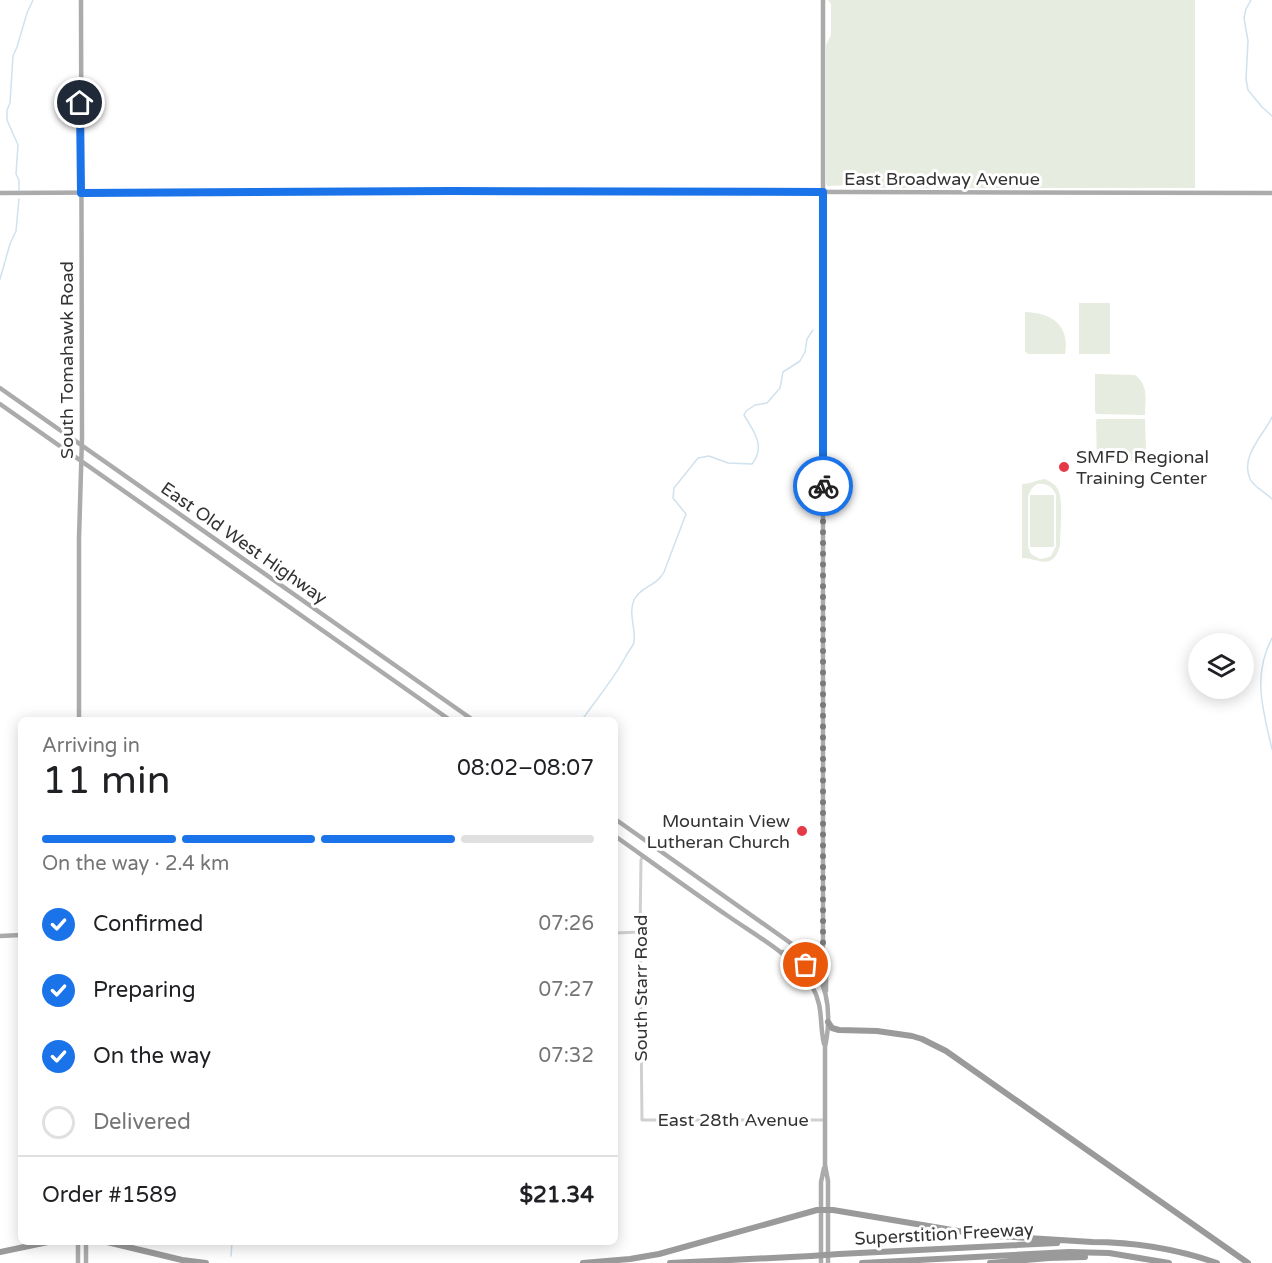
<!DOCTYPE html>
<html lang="en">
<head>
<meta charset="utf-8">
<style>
	:root { --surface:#fff; --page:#f6f6f6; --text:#202124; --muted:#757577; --line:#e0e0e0; --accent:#1a73e8 }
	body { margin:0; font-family:"Varela Round",sans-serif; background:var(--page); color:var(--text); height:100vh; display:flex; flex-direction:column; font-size:22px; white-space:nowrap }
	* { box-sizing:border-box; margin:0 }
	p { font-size:20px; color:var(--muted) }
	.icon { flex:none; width:33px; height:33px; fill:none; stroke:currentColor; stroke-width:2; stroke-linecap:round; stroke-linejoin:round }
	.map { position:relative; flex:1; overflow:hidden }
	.details { position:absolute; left:18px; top:717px; width:600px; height:528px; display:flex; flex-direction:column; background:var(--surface); border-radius:9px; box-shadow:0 3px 15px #0003 }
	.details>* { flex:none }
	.fabs { position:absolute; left:1188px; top:633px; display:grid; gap:12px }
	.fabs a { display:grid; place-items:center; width:66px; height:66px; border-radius:50%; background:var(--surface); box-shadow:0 3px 15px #0003; font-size:30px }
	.pin { position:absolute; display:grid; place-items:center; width:51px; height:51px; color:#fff; margin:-26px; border:3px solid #fff; border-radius:50%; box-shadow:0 2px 6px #0007 }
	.courier { position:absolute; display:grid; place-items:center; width:60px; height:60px; margin:-30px; border:4px solid #1a73e8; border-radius:50%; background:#fff; color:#222; box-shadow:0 2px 8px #0007 }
	.head em { font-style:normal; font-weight:600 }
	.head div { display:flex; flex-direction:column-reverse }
	.head { display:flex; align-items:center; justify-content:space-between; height:102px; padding:0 24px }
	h1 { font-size:39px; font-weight:600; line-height:45px }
	.bar { display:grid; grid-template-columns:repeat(4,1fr); gap:9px 6px; align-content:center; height:72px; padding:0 24px }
	.bar i { height:8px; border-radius:4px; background:var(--line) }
	.bar .current { background:var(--accent) }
	.bar p { grid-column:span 4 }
	.line { display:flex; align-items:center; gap:15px; padding:0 24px; border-top:2px solid var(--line) }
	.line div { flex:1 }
	ol { padding:0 24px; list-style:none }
	li { display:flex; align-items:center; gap:18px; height:66px }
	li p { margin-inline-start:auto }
	li .icon { padding:6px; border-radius:50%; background:var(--accent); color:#fff; stroke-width:4 }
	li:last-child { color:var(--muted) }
	li i { width:33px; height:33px; border:3px solid var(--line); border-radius:50% }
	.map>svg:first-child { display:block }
	.green { fill:#e6ecdf; fill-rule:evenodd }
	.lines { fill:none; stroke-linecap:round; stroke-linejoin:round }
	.stream { stroke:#cfe2ee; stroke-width:1.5 }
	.minor { stroke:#d0d0d0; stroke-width:3 }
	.major { stroke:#ababab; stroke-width:4.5 }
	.highway { stroke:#9a9a9a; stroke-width:6 }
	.highway-bridge { stroke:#9a9a9a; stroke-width:6 }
	.done { stroke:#7a7a7a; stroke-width:6; stroke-dasharray:0 10.8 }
	.route { stroke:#1a73e8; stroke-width:8 }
	.poi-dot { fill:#e63946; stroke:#fff; stroke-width:2 }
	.labels { text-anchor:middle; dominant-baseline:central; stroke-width:6; stroke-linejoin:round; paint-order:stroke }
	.street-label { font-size:18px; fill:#333; stroke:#fff }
	.poi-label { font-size:18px; fill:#333; stroke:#fff; text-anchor:start }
</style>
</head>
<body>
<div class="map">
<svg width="1272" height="1263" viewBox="0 0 1272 1263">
	<rect width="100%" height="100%" fill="#fff"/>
	<path class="green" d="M828 0H1195V188H861L848 185 827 186 826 182V45L831 35V4Z
		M1079 303H1110V354H1079Z
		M1025 312C1052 313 1070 325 1065 354H1028L1025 351Z
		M1095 374 1135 375C1149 386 1145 398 1145 415L1097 414 1095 412Z
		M1097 419H1145L1146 449 1144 455 1141 458 1137 461H1097L1096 421Z
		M1045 479C1051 482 1057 485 1059 492 1063 502 1060 534 1060 546 1052 572 1039 558 1022 558V484C1031 484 1036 480 1045 479ZM1037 484C1047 483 1052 486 1056 495V546L1051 556 1046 558 1040 559 1031 554 1028 546V496L1032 488Z
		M1030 495H1054V547H1030Z"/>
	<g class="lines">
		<path class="stream" d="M1251 0 1246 9 1244 18 1248 41 1246 79 1248 90 1262 107 1272 116
			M19 190V180L16 174 18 145 7 120V110L10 103 13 56 17 47 27 13 33 0
			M0 279 10 244 16 231 19 199
			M1272 417C1263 436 1240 456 1250 479 1253 486 1266 493 1272 499
			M1272 638C1252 676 1263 710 1272 749
			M582 720C597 698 615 678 627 654 629 651 633 646 634 642 636 627 628 614 634 600 641 586 656 587 664 572L686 514 673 498 674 488 698 458 709 456 728 463 752 464C766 446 754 432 744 415L746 411 755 405 767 403 780 388 783 372 800 361 805 352 807 339 813 330
			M231 1256 232 1242"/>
		<path class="minor" d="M643 856 641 860 640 932 642 1120H825
			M615 933 640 932"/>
		<path class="major" d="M0 193 452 191 1272 193
			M0 388 473 720
			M0 404 450 720
			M79 720V538L82 438 81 0
			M615 819 799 949C827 978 833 1008 825 1047V1165L828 1181V1263
			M615 836C653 863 690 890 728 916 755 935 796 957 812 986 824 1007 819 1023 824 1044
			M0 936 21 935
			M823 949 826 969V991
			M801 950C810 954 817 958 822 948
			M783 952 806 965H813
			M803 972 820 958 823 946V0
			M78 1242V1263
			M86 1263V1242
			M821 1263V1182L824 1168"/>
		<path class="highway" d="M828 1022 832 1028 839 1030 877 1031 912 1036 922 1039 946 1051 1248 1263
			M107 1242 182 1260 206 1263
			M1091 1242C1133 1242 1177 1249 1217 1263
			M0 1252 48 1242
			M839 1254 1057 1243
			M583 1263 630 1259 659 1254 817 1210H833L982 1235 1092 1242
			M670 1263 811 1256
			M862 1263 1069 1252 1109 1253 1169 1263
			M990 1263 1049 1258 1085 1257"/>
		<path class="highway-bridge" d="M811 1256 839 1254"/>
	</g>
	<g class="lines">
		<path class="done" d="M806 965H813C819 959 822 955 823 946V486"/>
		<path class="route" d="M80 103 81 193 452 191 823 192V486"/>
	</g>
	<g class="poi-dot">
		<circle cx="1064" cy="467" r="6"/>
		<circle cx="802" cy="831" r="6"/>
	</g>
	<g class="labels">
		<g class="street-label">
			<text x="942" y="179">East Broadway Avenue</text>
			<text transform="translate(67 360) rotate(-90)">South Tomahawk Road</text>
			<text transform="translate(244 543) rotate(35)">East Old West Highway</text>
			<text transform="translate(641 988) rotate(-90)">South Starr Road</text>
			<text x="733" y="1120">East 28th Avenue</text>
			<text transform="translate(944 1234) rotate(-3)">Superstition Freeway</text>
		</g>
		<g class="poi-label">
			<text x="1076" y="457">SMFD Regional<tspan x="1076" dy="21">Training Center</tspan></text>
			<text x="790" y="821" text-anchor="end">Mountain View<tspan x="790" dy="21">Lutheran Church</tspan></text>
		</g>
	</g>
</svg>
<div class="fabs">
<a><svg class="icon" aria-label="layers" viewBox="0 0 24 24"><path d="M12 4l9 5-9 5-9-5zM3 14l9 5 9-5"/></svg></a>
</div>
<div class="pin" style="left:806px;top:965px;background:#ea580c"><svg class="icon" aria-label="bag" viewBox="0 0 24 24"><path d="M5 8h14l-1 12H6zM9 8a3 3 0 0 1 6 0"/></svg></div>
<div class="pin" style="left:80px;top:103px;background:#1f2937"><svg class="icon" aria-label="home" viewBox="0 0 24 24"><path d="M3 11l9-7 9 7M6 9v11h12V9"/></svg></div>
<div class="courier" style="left:823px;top:486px"><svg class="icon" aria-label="bike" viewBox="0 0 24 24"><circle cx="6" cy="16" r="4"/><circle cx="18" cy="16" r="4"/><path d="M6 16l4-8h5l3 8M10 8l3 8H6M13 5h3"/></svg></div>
<section class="details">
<div class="head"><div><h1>11 min</h1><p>Arriving in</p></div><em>08:02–08:07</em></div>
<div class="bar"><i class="current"></i><i class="current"></i><i class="current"></i><i></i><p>On the way · 2.4 km</p></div>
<ol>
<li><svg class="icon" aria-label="check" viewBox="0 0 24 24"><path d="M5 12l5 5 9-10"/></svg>Confirmed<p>07:26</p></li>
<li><svg class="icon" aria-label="check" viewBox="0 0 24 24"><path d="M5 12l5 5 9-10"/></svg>Preparing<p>07:27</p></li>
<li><svg class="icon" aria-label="check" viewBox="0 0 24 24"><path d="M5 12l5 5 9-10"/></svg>On the way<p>07:32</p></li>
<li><i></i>Delivered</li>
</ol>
<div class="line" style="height:78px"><div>Order #1589</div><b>$21.34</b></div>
</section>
</div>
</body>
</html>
